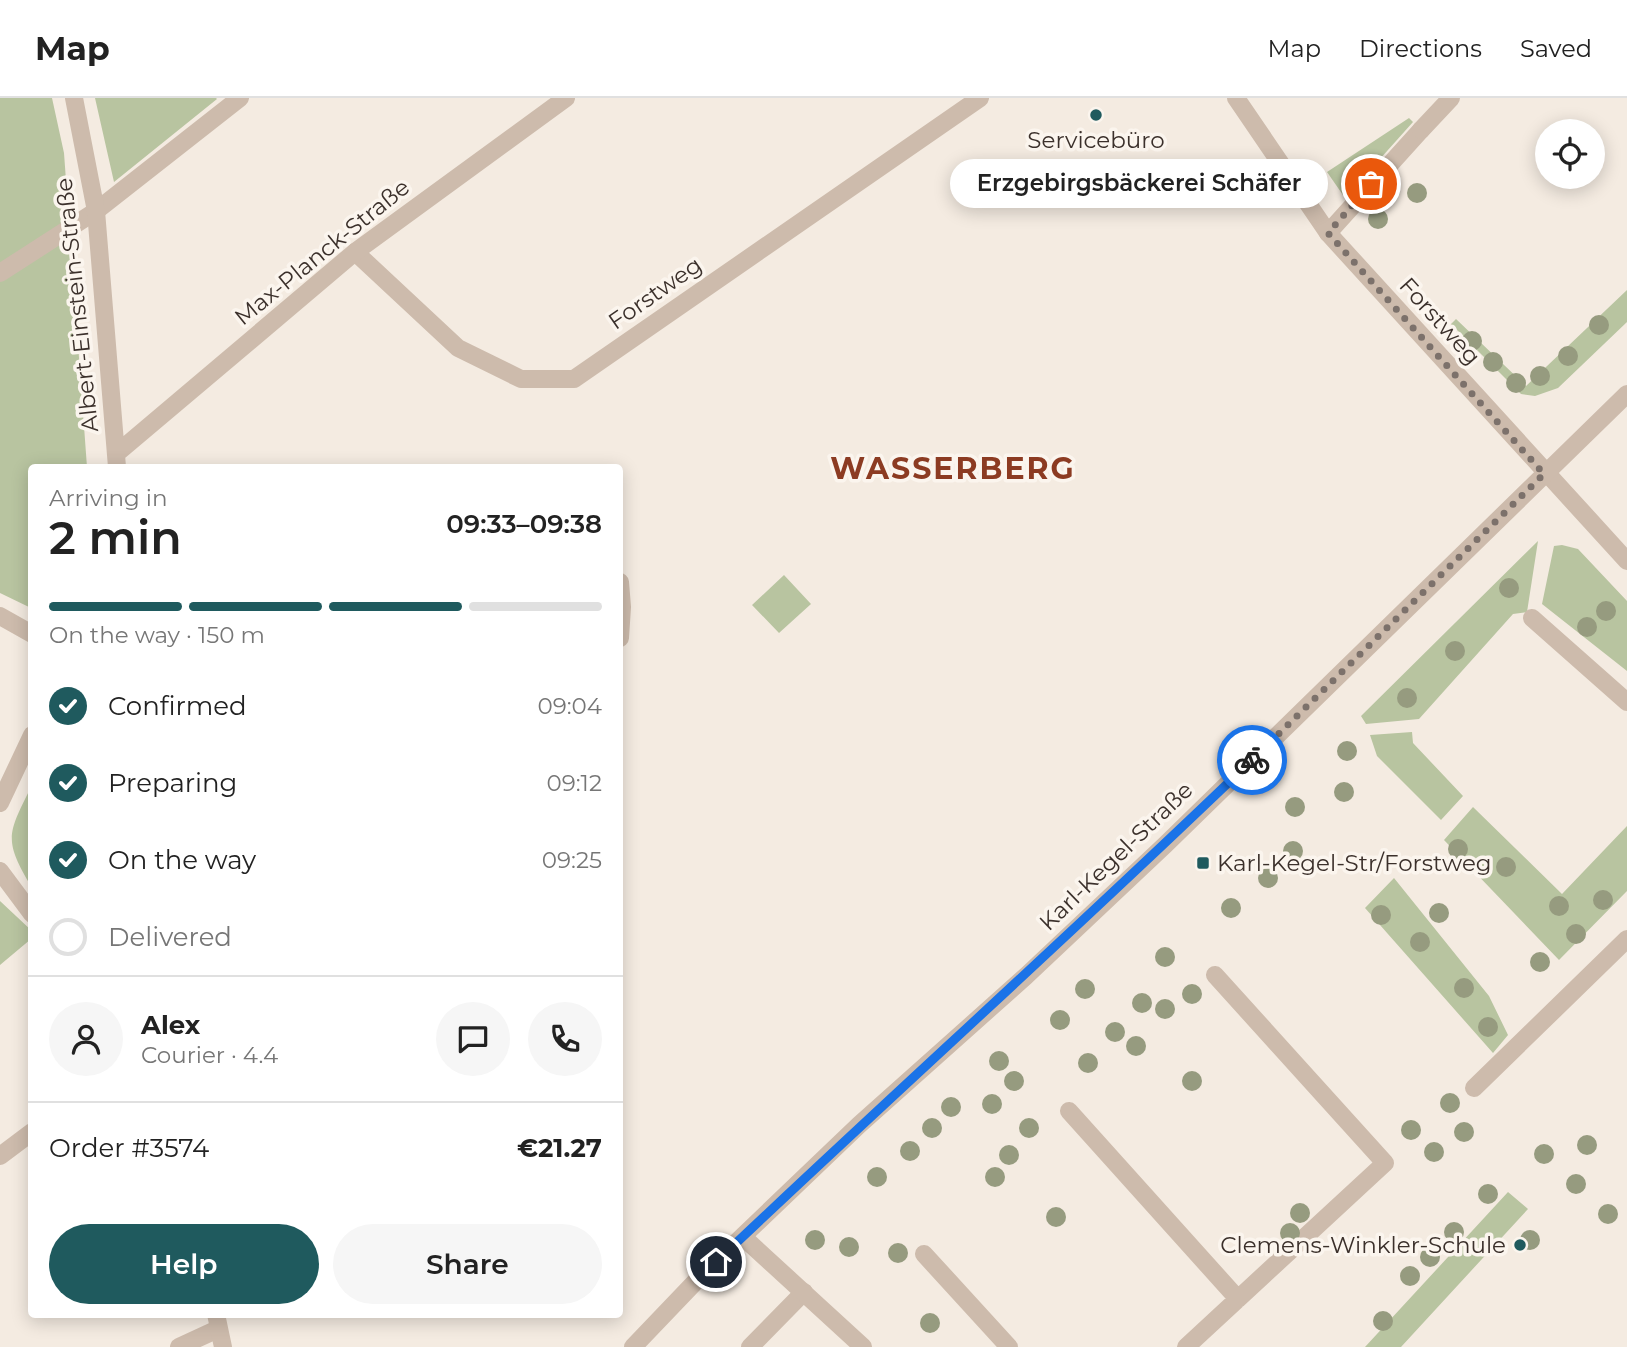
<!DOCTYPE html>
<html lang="en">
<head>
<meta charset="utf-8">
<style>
	:root { --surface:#fff; --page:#f6f6f6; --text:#222; --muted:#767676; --line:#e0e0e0; --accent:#1f5a5e }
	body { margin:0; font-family:Montserrat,sans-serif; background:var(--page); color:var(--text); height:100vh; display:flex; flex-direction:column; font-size:26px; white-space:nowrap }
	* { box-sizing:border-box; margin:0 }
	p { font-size:23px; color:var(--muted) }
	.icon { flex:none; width:38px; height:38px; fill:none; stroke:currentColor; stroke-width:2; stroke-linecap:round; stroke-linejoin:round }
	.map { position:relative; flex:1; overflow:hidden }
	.panel { position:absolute; left:28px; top:366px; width:595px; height:854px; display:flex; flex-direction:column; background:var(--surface); border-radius:7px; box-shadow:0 4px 18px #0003 }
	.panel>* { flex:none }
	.fabs { position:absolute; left:1535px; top:21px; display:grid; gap:14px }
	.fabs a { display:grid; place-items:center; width:70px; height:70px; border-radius:50%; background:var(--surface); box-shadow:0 4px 18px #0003; font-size:35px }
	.pin { position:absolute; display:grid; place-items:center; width:60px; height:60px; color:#fff; margin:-30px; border:4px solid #fff; border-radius:50%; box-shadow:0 2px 7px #0007 }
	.courier { position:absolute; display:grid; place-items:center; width:70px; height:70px; margin:-35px; border:5px solid #1a73e8; border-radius:50%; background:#fff; color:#222; box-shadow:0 2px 9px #0007 }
	.bubble { position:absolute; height:49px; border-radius:24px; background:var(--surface); box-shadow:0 4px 18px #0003; font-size:23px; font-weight:600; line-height:49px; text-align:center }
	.summary em { font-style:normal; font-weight:600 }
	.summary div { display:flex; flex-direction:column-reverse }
	.summary { display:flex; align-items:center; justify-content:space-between; height:119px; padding:0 21px }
	h1 { font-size:46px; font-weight:600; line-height:52px }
	.bar { display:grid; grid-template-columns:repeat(4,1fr); gap:10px 7px; align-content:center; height:84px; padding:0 21px }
	.bar i { height:9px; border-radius:5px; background:var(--line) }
	.bar .current { background:var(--accent) }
	.bar p { grid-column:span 4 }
	.line { display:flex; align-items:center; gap:18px; padding:0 21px; border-top:2px solid var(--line) }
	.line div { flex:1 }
	.round { display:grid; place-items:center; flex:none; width:74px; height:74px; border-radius:37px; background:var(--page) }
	ol { padding:0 21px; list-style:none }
	li { display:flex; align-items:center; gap:21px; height:77px }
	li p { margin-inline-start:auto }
	li .icon { padding:7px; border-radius:50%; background:var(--accent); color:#fff; stroke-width:4 }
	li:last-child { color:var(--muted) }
	li i { width:38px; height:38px; border:4px solid var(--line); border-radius:50% }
	.primary-button { display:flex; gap:14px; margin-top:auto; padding:14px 21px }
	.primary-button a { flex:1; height:80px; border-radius:42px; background:var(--accent); color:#fff; font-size:28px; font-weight:600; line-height:80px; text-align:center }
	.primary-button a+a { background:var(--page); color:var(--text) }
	header { display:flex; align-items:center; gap:42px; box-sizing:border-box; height:98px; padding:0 35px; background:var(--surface); border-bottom:2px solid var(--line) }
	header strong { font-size:33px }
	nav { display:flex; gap:38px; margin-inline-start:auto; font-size:24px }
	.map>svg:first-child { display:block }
	.green { fill:#b8c4a0 }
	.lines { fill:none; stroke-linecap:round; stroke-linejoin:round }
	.service { stroke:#cdbbac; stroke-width:18 }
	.pedestrian { stroke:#cdbbac; stroke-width:18 }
	.minor { stroke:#cdbbac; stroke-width:18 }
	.tertiary { stroke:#cdbbac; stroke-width:18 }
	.tree { fill:#969b7f }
	.done { stroke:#7c716b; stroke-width:7; stroke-dasharray:0 12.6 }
	.route { stroke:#1a73e8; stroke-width:9 }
	.poi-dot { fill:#1f5a5e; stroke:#fbf5ee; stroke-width:2.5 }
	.labels { text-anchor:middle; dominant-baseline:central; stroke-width:7; stroke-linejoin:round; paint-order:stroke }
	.poi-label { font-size:23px; fill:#3b302b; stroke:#fbf5ee }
	.street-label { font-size:23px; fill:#3b302b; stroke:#fbf5ee }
	.district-label { font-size:30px; font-weight:bold; letter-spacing:2px; fill:#8c3b22; stroke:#fbf5ee }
</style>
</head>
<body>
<header>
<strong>Map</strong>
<nav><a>Map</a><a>Directions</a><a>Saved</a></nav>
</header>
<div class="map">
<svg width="1627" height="1249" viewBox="0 0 1627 1249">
	<rect width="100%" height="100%" fill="#f4ebe1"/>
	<path class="green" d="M0 0H52L64 55 87 369H32L31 510 0 495Z
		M95 0H216L217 1 114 84Z
		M1409 20 1413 24 1345 100 1327 74Z
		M1627 192V224L1558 290 1535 298 1521 296 1451 226 1456 221 1526 288Z
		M1538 443 1527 514 1513 516 1419 621 1366 626 1361 618Z
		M1562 447 1578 451 1627 503V573L1542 506 1554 448Z
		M784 477 811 506 779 535 752 507Z
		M1412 634 1413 645 1463 698 1441 722 1377 658 1370 637Z
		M31 689V788C3 741 8 736 31 689Z
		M1473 709 1562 796 1627 728V793L1559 862 1444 742Z
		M1394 780 1489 898 1508 937 1493 955 1365 810Z
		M0 803 32 833 31 841 0 867Z
		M1508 1094 1528 1111 1401 1249H1365Z"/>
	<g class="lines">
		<path class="service" d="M1328 135 1421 32
			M355 154 458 250 521 281H574L980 0
			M0 175 96 113 240 0
			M620 484 622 509 620 540
			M0 518 32 536
			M1532 520 1627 604
			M0 705 32 637
			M0 773 32 816
			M1474 990 1627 841
			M1069 1013 1238 1201
			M924 1156 1009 1249
			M179 1249 218 1231
			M750 1249 804 1194
			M1186 1249 1385 1065 1215 877"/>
		<path class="pedestrian" d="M1421 32 1451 0"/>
		<path class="minor" d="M74 0 96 113 117 369
			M1236 0 1328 135 1627 463
			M116 356 355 154 566 0
			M0 1058 32 1034
			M743 1139 863 1249
			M216 1216 223 1249"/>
		<path class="tertiary" d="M633 1249 698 1181 859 1027 1026 878 1165 747 1627 296"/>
	</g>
	<g class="tree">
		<circle cx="1417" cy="95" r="10"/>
		<circle cx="1378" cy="121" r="10"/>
		<circle cx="1599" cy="227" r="10"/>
		<circle cx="1472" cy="243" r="10"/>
		<circle cx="1568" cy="258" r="10"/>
		<circle cx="1493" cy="264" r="10"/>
		<circle cx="1540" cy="278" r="10"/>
		<circle cx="1516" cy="285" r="10"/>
		<circle cx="1509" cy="490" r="10"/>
		<circle cx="1606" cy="513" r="10"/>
		<circle cx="1587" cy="529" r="10"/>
		<circle cx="1455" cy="553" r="10"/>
		<circle cx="1407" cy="600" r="10"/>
		<circle cx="1347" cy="653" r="10"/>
		<circle cx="1344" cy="694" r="10"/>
		<circle cx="1295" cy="709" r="10"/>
		<circle cx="1458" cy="751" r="10"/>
		<circle cx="1293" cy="753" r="10"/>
		<circle cx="1506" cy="769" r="10"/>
		<circle cx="1268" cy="780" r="10"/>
		<circle cx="1603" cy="802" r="10"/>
		<circle cx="1559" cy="808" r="10"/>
		<circle cx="1231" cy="810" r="10"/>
		<circle cx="1439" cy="815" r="10"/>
		<circle cx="1381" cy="817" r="10"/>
		<circle cx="1576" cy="836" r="10"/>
		<circle cx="1420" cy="844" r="10"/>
		<circle cx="1165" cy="859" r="10"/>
		<circle cx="1540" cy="864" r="10"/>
		<circle cx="1464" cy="890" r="10"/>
		<circle cx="1085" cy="891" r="10"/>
		<circle cx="1192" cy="896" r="10"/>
		<circle cx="1142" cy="905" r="10"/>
		<circle cx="1165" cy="911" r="10"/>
		<circle cx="1060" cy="922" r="10"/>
		<circle cx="1488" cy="929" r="10"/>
		<circle cx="1115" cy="934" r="10"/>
		<circle cx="1136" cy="948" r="10"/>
		<circle cx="999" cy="963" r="10"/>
		<circle cx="1088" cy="965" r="10"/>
		<circle cx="1014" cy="983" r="10"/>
		<circle cx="1192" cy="983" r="10"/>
		<circle cx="1450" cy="1005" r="10"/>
		<circle cx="992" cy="1006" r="10"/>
		<circle cx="951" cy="1009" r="10"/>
		<circle cx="932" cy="1030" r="10"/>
		<circle cx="1029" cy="1030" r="10"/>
		<circle cx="1411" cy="1032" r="10"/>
		<circle cx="1464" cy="1034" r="10"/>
		<circle cx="1587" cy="1047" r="10"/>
		<circle cx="910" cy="1053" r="10"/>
		<circle cx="1434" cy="1054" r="10"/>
		<circle cx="1544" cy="1056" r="10"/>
		<circle cx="1009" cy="1057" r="10"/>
		<circle cx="877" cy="1079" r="10"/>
		<circle cx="995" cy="1079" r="10"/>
		<circle cx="1576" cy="1086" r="10"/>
		<circle cx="1488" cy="1096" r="10"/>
		<circle cx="1300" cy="1115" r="10"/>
		<circle cx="1608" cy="1116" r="10"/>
		<circle cx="1056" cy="1119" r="10"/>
		<circle cx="1454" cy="1134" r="10"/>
		<circle cx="1290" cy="1135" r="10"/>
		<circle cx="815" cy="1142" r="10"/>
		<circle cx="1530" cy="1142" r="10"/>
		<circle cx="849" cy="1149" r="10"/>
		<circle cx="898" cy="1155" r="10"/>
		<circle cx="1430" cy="1159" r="10"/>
		<circle cx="1410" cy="1178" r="10"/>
		<circle cx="1383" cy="1223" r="10"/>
		<circle cx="930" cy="1225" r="10"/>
	</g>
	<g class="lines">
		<path class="done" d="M1252 662 1544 376 1328 135 1371 86"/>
		<path class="route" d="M716 1164C893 996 1076 832 1252 662"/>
	</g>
	<g class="poi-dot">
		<circle cx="1096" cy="17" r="7"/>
		<rect x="1196" y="758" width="14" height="14" rx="3.5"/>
		<circle cx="1520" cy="1147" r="7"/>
	</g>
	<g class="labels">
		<g class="poi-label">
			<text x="1096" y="42">Servicebüro</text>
			<text x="1217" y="765" text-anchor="start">Karl-Kegel-Str/Forstweg</text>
			<text x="1506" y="1147" text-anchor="end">Clemens-Winkler-Schule</text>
		</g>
		<g class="street-label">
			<text transform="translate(322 154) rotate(-39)">Max-Planck-Straße</text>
			<text transform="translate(655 195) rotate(-35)">Forstweg</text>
			<text transform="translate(77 207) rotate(-96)">Albert-Einstein-Straße</text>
			<text transform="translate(1440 223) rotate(48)">Forstweg</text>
			<text transform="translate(1116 758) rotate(-44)">Karl-Kegel-Straße</text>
		</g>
		<g class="district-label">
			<text x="953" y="370">WASSERBERG</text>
		</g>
	</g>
</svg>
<div class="fabs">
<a><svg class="icon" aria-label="locate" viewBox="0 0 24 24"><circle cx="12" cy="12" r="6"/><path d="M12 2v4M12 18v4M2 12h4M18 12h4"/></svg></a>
</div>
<div class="pin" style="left:1371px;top:86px;background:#ea580c"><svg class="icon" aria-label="bag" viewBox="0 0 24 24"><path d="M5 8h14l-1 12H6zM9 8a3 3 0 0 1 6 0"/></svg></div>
<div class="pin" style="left:716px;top:1164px;background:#1f2937"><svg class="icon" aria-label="home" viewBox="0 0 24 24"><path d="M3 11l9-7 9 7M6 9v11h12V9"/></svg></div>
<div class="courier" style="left:1252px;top:662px"><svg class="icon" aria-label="bike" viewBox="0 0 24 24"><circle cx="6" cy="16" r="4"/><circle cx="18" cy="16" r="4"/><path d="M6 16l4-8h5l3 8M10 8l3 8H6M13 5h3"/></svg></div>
<div class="bubble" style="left:950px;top:61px;width:378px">Erzgebirgsbäckerei Schäfer</div>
<section class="panel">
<div class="summary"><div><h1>2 min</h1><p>Arriving in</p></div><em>09:33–09:38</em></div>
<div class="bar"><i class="current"></i><i class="current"></i><i class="current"></i><i></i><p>On the way · 150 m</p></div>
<ol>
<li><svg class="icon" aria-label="check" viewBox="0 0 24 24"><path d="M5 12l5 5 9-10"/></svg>Confirmed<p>09:04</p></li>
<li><svg class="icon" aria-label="check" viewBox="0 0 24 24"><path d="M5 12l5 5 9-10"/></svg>Preparing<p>09:12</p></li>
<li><svg class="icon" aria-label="check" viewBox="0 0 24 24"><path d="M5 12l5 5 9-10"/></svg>On the way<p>09:25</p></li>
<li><i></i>Delivered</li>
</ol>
<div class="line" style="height:126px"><a class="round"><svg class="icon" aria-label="person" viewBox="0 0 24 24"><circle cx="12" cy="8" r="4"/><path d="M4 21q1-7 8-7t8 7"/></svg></a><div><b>Alex</b><p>Courier · 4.4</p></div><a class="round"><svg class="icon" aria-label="chat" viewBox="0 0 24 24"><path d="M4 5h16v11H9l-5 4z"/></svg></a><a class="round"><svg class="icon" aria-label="phone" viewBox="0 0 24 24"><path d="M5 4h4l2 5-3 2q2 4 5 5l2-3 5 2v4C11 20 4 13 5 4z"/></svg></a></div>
<div class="line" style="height:91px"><div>Order #3574</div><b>€21.27</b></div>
<div class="primary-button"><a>Help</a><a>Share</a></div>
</section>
</div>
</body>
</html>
